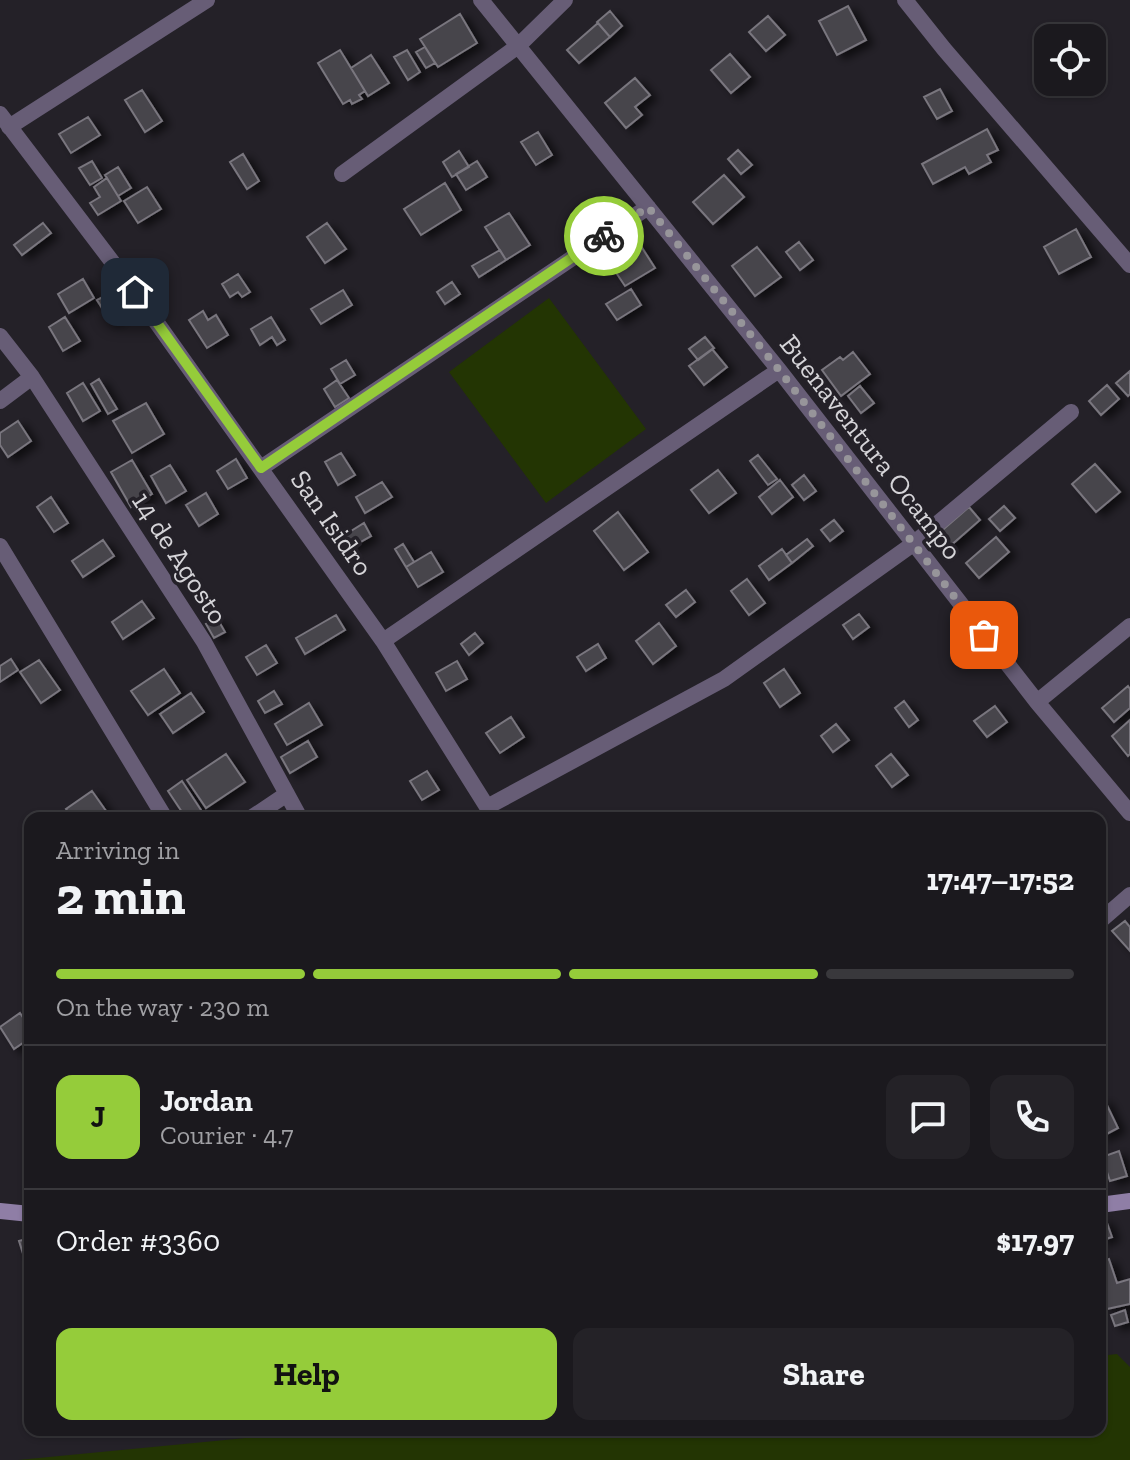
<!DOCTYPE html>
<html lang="en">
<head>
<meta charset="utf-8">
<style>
	:root { --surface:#1b191e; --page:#242227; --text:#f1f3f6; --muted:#a0a0a4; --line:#39383c; --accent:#95cc3a }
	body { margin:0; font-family:"Zilla Slab",serif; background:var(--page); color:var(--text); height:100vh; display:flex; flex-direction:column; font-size:30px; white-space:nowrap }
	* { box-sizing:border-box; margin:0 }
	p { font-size:26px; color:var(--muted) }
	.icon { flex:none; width:44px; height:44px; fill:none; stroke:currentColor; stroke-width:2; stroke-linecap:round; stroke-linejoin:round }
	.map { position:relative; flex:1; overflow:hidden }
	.details { position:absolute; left:24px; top:812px; width:1082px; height:624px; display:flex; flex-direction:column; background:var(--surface); border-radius:16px; box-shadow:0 2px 6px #0004,0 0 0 2px var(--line) }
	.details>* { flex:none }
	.buttons { position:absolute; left:1034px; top:24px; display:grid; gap:16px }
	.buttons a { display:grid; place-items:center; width:72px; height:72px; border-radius:16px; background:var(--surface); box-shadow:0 2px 6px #0004,0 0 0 2px var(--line); font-size:40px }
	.pin { position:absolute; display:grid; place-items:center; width:68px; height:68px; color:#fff; margin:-34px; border-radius:16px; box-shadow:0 4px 12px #0006 }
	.courier { position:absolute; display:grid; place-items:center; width:80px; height:80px; margin:-40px; border:6px solid #95cc3a; border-radius:50%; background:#fff; color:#222; box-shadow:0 2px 10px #0007 }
	.summary em { font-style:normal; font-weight:700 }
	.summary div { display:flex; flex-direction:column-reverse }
	.summary { display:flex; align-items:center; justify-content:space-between; height:136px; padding:0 32px }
	h1 { font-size:52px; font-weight:700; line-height:60px }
	.bar { display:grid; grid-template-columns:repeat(4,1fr); gap:12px 8px; align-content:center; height:96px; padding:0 32px }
	.bar i { height:10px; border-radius:6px; background:var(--line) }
	.bar .selected { background:var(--accent) }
	.bar p { grid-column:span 4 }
	.line { display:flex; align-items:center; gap:20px; padding:0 32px; border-top:2px solid var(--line) }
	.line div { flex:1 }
	.round { display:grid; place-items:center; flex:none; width:84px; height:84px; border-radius:16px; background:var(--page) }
	.cta { display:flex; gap:16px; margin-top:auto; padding:16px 32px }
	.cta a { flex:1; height:92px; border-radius:16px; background:var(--accent); color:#111; font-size:32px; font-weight:700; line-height:92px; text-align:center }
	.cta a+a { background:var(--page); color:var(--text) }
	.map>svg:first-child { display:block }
	.green { fill:#233503 }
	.building { fill:#47444c; stroke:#79767e; stroke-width:2; filter:url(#shadow) }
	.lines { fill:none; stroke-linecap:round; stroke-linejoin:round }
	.street { stroke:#675d76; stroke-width:16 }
	.secondary { stroke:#8f7ea6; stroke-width:16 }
	.done { stroke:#97959a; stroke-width:8; stroke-dasharray:0 14.4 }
	.route { stroke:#95cc3a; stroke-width:10 }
	.labels { text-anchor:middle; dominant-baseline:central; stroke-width:7; stroke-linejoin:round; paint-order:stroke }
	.street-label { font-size:28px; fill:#d5d4d8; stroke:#242128 }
</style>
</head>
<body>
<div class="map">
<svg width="1130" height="1460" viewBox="0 0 1130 1460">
	<defs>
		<filter id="shadow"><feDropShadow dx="7" dy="4" stdDeviation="4" flood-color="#0009"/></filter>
	</defs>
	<rect width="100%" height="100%" fill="#242128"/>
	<path class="green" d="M549 298 646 429 546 503 449 372Z
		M1117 1354 1130 1367V1460H18L329 1430H1100V1356Z"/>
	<path class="building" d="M848 6 866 40 837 55 819 21Z
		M610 11 622 26 610 37 597 22Z
		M460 14 477 43 438 67 420 39Z
		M768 16 785 35 766 51 749 32Z
		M598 23 610 37 579 63 567 50Z
		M425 47 435 63 426 68 416 52Z
		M340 50 365 91 359 95 362 99 352 104 350 100 343 104 318 63Z
		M407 50 420 72 408 80 394 57Z
		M730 54 750 77 731 93 711 70Z
		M371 55 389 83 368 96 351 68Z
		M635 78 650 95 635 107 642 115 626 128 605 103Z
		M940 89 952 111 937 119 924 97Z
		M142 90 162 121 145 132 125 100Z
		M88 117 100 135 71 153 59 134Z
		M987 129 998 150 987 155 991 162 969 174 965 167 933 184 922 164Z
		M538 132 552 155 536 165 521 142Z
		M738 150 752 165 741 174 728 159Z
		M459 151 469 167 452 177 443 162Z
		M243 154 259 181 247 189 230 162Z
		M92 161 102 178 90 185 79 168Z
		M477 161 487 177 466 190 456 174Z
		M118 167 131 188 118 196 105 175Z
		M724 175 744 197 713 224 693 202Z
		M107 178 121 201 98 215 90 203 100 197 94 187Z
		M445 183 461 210 421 235 404 209Z
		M147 187 161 209 138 223 124 201Z
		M509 213 530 245 506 260 485 227Z
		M43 223 51 233 22 255 14 245Z
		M327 223 346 249 325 263 307 237Z
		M1076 229 1091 257 1059 274 1044 247Z
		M799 242 813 260 800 270 786 252Z
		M639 243 655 268 625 286 609 262Z
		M757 247 781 277 755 296 732 266Z
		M500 250 506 260 479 277 472 266Z
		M238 274 250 292 242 297 238 292 230 297 222 284Z
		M83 279 94 298 69 313 58 294Z
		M452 282 460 294 445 304 437 292Z
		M631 289 641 305 617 320 606 304Z
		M343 290 352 305 321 324 311 309Z
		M108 294 120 314 110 321 97 300Z
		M203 311 208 320 216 315 228 335 207 348 189 320Z
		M65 317 80 341 63 351 49 327Z
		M271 317 285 340 277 345 272 337 260 345 251 329Z
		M705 337 714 348 698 360 689 349Z
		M712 349 727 367 704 385 689 366Z
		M853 352 870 374 841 396 822 370 840 357 843 360Z
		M346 360 355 375 340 384 331 369Z
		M1130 371V394L1128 396 1116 383Z
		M99 379 117 409 108 414 91 384Z
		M337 380 349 398 335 407 324 389Z
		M83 383 100 411 83 421 67 393Z
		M1107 385 1119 399 1101 415 1089 401Z
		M860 386 874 403 861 413 848 396Z
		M146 403 164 434 132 453 113 421Z
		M18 421 31 441 8 457 0 445V433Z
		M341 453 355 475 338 485 325 462Z
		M758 455 777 479 768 485 750 461Z
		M236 459 247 478 228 489 217 471Z
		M132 460 152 494 131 507 111 472Z
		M1095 464 1120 492 1096 512 1072 484Z
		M170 465 186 491 166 503 151 476Z
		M718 470 736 493 709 513 691 490Z
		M804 475 816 491 804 500 792 485Z
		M780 480 793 497 772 514 759 497Z
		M382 482 392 497 365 513 356 497Z
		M206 493 218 514 199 526 186 505Z
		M51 497 68 523 54 532 37 507Z
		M1004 506 1015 518 1000 531 989 519Z
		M969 507 980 520 949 547 938 534Z
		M618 512 648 552 624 570 594 531Z
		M834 520 843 531 830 541 821 530Z
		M364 523 371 536 350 548 343 536Z
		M996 537 1009 552 979 578 966 563Z
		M807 539 813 546 792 563 786 555Z
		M103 540 114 556 83 577 72 561Z
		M403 544 414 562 406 567 395 549Z
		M782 549 792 563 769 580 759 566Z
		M431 552 443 572 418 587 406 567Z
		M747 579 765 603 749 615 731 591Z
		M686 590 695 602 676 617 666 605Z
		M142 601 154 618 123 639 112 622Z
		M859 614 869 627 853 639 843 625Z
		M336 615 345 630 305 654 296 638Z
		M217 618 225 632 214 638 206 624Z
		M659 623 676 646 653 664 636 641Z
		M475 633 483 643 469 655 461 644Z
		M598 644 606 658 586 671 577 657Z
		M266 645 277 663 257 675 246 657Z
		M11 659 18 670 0 682V666Z
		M39 660 60 690 41 703 20 672Z
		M457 661 467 679 446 691 436 673Z
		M164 669 180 693 148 715 131 691Z
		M784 669 800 693 780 707 764 683Z
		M1128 686 1130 689V708L1114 722 1102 708Z
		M274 691 282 704 265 713 258 701Z
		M191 693 204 712 173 733 160 714Z
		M904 701 918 720 909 727 895 708Z
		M309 703 322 725 287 745 275 724Z
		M995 706 1007 722 987 737 974 721Z
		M511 717 524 737 500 753 486 733Z
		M1130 720V754L1128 756 1112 736Z
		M836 724 849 740 833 752 821 736Z
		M308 741 317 757 290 773 281 757Z
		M226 754 245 782 206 808 187 780Z
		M891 754 908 775 892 787 876 766Z
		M427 771 439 790 422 800 410 781Z
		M182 781 201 810 189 818H186L168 791Z
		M92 791 111 818H73L66 809Z
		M1125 921 1130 927V951L1112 931Z
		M20 1013 30 1028V1038L14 1049 0 1027Z
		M1104 1099 1118 1128 1101 1137 1100 1102Z
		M1119 1151 1127 1176 1110 1181 1102 1157Z
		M1106 1220 1112 1237 1100 1241V1222Z
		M30 1238V1259L25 1260 19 1241Z
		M1109 1259 1117 1283 1130 1279V1304L1107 1309 1100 1289V1262Z
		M1125 1310 1128 1322 1115 1326 1111 1315Z"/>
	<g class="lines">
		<path class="street" d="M481 0 779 370 1037 702 1130 813
			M905 0 944 49 1130 265
			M0 114 135 292 383 641 494 818
			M9 127 207 0
			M342 174 518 46 565 0
			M0 336 32 377 204 642 300 818
			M0 401 32 377
			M261 468 648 207
			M0 546 165 818
			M383 641 779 370
			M1037 702 1130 626
			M487 807 724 679 913 544 1071 412
			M251 818 287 794
			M1100 921 1130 895"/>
		<path class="secondary" d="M1100 1205 1130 1201
			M0 1211 30 1214"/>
	</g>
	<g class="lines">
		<path class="done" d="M604 236 648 207 779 370 984 635"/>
		<path class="route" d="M135 292 261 468 604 236"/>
	</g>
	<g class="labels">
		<g class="street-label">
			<text transform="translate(871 447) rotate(52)">Buenaventura Ocampo</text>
			<text transform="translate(332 523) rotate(55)">San Isidro</text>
			<text transform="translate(180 558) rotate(57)">14 de Agosto</text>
		</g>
	</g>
</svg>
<div class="buttons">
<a><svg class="icon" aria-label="locate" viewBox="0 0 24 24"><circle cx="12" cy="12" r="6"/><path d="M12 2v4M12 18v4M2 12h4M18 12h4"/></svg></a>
</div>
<div class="pin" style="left:984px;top:635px;background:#ea580c"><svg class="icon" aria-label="bag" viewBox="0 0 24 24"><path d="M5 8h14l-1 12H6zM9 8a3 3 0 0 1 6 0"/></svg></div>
<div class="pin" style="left:135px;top:292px;background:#1f2937"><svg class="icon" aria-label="home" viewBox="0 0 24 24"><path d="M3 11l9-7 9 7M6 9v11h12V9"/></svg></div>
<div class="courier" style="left:604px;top:236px"><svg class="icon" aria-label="bike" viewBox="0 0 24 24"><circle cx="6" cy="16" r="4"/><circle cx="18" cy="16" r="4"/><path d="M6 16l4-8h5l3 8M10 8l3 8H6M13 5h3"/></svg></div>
<section class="details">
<div class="summary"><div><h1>2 min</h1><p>Arriving in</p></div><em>17:47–17:52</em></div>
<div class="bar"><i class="selected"></i><i class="selected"></i><i class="selected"></i><i></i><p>On the way · 230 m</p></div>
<div class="line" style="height:144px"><b class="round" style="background:var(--accent);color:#111">J</b><div><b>Jordan</b><p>Courier · 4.7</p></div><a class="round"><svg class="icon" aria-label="chat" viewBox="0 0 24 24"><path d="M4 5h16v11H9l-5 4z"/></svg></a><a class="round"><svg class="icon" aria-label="phone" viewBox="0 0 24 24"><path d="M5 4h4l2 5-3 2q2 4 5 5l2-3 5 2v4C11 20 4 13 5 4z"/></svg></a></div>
<div class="line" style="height:104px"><div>Order #3360</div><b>$17.97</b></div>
<div class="cta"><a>Help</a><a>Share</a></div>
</section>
</div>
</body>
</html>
